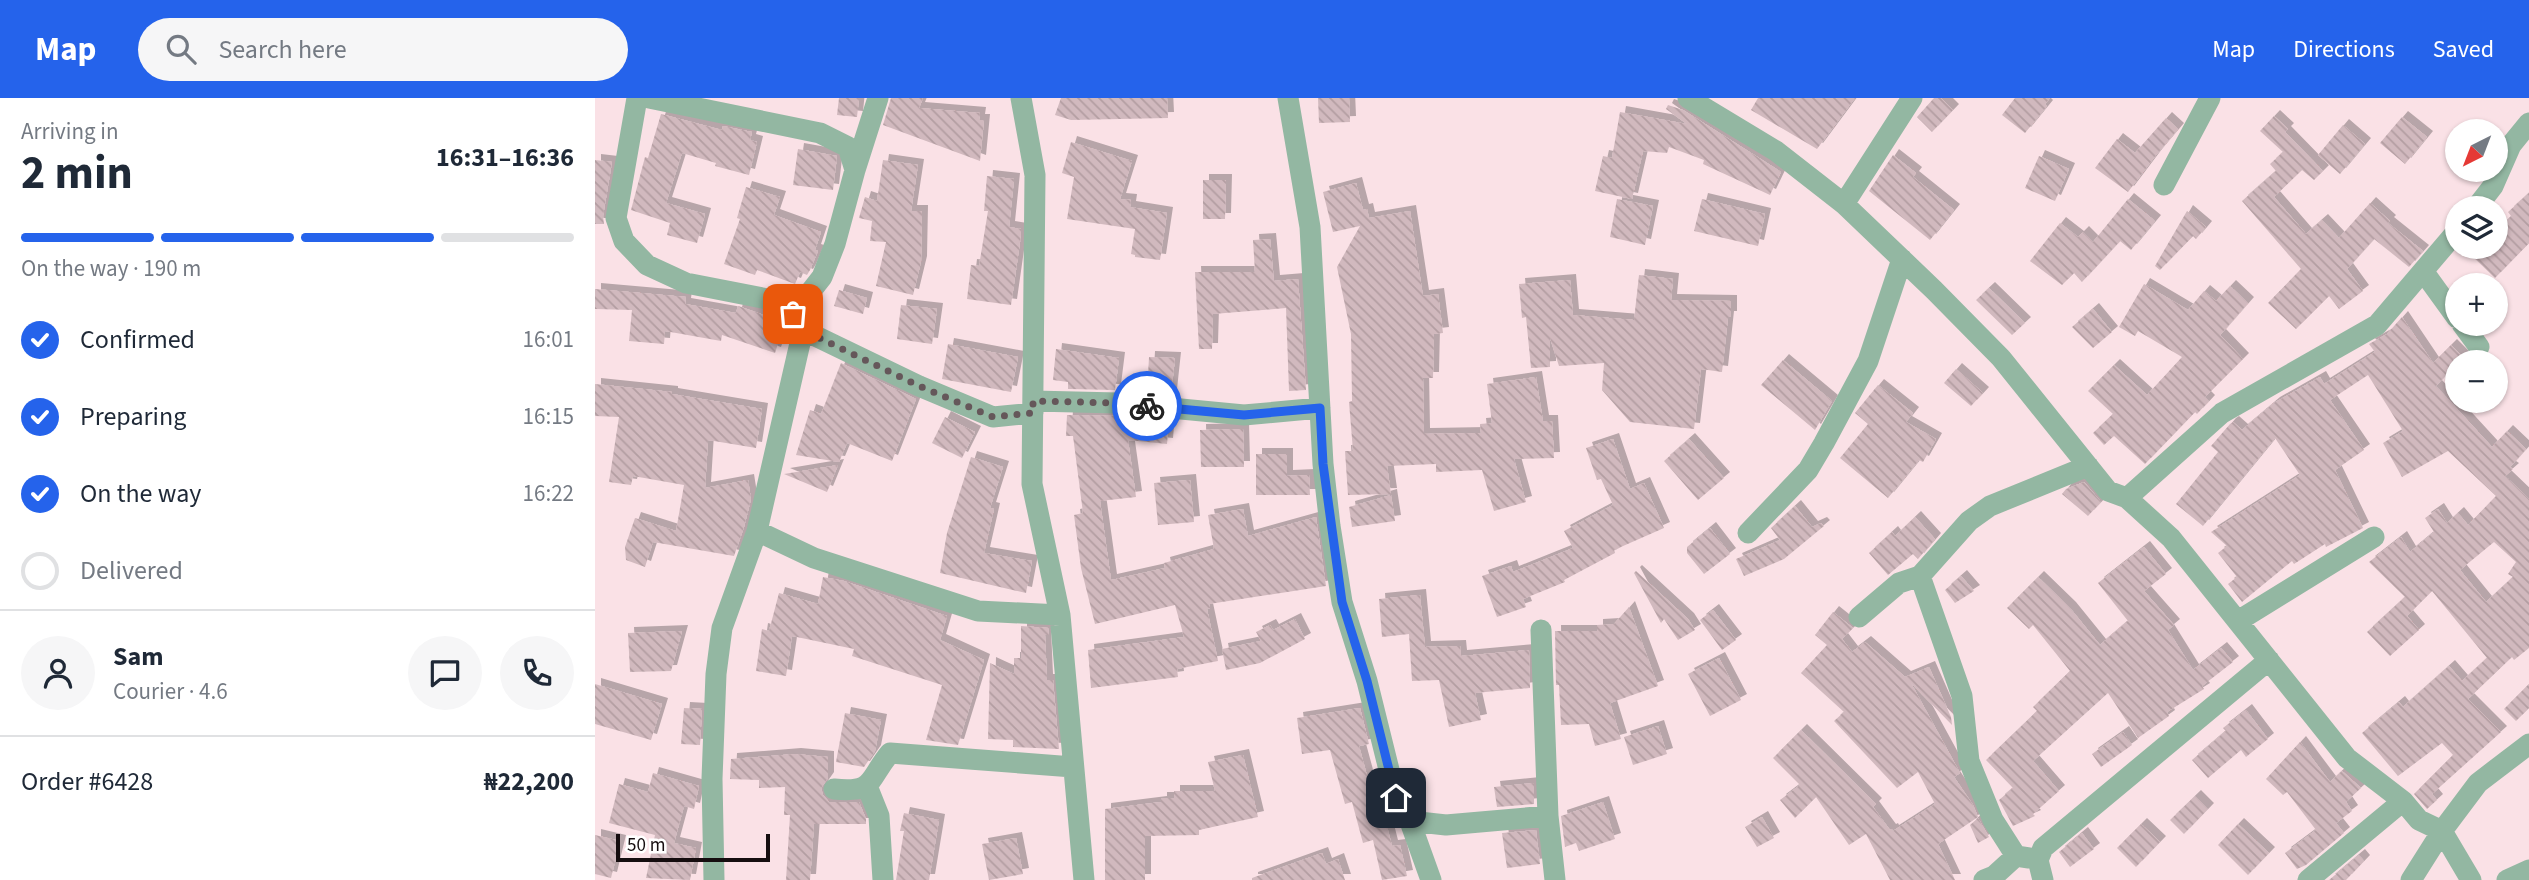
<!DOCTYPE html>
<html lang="en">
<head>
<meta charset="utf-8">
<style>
	:root { --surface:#fff; --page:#f6f6f7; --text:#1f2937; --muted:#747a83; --line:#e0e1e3; --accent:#2563eb }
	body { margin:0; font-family:"Source Sans 3",sans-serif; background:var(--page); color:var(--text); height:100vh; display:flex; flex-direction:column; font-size:26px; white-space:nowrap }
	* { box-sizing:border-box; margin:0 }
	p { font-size:23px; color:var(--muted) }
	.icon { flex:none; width:38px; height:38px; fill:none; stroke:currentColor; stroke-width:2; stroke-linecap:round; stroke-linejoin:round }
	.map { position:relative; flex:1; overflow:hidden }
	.side { display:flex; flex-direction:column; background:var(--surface); width:595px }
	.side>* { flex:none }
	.needle { width:46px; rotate:222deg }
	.buttons { position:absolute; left:1850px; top:21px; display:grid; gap:14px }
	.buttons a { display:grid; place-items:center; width:63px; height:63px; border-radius:50%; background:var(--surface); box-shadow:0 2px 5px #0004; font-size:35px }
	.scale { position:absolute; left:21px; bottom:18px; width:154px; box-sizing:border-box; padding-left:7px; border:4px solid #150d0f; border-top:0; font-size:19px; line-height:24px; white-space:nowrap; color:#150d0f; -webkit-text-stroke:5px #fff; paint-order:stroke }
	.pin { position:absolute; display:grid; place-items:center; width:60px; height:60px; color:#fff; margin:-30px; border-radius:14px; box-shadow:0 4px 10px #0006 }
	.courier { position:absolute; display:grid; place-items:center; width:70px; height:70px; margin:-35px; border:5px solid #2563eb; border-radius:50%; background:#fff; color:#222; box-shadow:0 2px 9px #0007 }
	.summary em { font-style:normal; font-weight:700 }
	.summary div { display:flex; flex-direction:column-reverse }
	.summary { display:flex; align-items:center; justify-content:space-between; height:119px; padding:0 21px }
	h1 { font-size:46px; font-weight:700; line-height:52px }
	.bar { display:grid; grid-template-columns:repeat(4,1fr); gap:10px 7px; align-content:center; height:84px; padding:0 21px }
	.bar i { height:9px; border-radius:5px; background:var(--line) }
	.bar .selected { background:var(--accent) }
	.bar p { grid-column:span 4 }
	.line { display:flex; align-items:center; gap:18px; padding:0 21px; border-top:2px solid var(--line) }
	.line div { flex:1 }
	.round { display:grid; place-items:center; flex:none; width:74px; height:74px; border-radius:37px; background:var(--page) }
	ol { padding:0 21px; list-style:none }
	li { display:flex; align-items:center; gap:21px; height:77px }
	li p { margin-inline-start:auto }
	li .icon { padding:7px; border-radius:50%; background:var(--accent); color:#fff; stroke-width:4 }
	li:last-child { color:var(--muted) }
	li i { width:38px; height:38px; border:4px solid var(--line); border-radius:50% }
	header { display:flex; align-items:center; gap:42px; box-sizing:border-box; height:98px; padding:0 35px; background:var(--accent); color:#fff }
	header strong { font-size:33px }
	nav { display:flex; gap:38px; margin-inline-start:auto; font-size:24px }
	.search { width:490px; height:63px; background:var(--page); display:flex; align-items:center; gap:18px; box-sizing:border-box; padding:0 24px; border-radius:38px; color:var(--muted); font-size:26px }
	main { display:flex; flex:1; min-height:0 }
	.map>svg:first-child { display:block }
	.building { fill:url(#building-back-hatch); fill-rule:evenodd; filter:url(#shadow) }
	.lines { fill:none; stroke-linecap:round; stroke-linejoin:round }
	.minor { stroke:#93b7a2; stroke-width:21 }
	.done { stroke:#65575a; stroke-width:7; stroke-dasharray:0 12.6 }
	.route { stroke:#2563eb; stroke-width:9 }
</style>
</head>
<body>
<header>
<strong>Map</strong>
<div class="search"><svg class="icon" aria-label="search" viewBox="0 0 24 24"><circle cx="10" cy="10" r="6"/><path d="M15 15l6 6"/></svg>Search here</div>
<nav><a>Map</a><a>Directions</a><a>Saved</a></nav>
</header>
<main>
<section class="side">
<div class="summary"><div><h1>2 min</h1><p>Arriving in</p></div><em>16:31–16:36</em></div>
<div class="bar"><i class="selected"></i><i class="selected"></i><i class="selected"></i><i></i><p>On the way · 190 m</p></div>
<ol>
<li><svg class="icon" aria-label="check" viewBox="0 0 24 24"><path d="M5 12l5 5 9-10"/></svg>Confirmed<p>16:01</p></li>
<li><svg class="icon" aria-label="check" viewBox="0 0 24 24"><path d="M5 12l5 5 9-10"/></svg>Preparing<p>16:15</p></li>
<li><svg class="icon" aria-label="check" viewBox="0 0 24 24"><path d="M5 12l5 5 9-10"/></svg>On the way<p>16:22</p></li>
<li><i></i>Delivered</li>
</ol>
<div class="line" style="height:126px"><a class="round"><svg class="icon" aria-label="person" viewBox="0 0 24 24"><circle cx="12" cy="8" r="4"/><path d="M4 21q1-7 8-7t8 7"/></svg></a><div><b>Sam</b><p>Courier · 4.6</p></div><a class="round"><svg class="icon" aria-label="chat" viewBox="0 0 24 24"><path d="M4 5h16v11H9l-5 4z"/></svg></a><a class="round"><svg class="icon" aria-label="phone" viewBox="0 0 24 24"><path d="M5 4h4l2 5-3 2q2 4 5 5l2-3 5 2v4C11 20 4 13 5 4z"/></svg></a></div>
<div class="line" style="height:91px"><div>Order #6428</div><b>₦22,200</b></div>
</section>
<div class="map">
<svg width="1934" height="782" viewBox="0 0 1934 782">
	<defs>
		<pattern id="building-back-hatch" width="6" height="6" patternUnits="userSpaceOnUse" patternTransform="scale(1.75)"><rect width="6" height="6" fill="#d1b9be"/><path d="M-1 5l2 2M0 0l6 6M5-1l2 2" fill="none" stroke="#b39ea2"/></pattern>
		<filter id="shadow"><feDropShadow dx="6" dy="-6" stdDeviation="0" flood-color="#0004"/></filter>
	</defs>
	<rect width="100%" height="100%" fill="#fae1e6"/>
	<path class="building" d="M244 0H264L262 19 242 17Z
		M296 0H328L324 10 385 15 384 22H389L385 63 288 27Z
		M466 0H572L573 20 476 22 460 17Z
		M723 0H754L755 24 724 25Z
		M1163 0H1260L1222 51 1156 12Z
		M1339 0H1346L1358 12 1337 34 1322 19Z
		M1420 0H1455L1450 6 1452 8 1430 35 1407 17Z
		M1073 7 1088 12 1186 74 1175 97 1108 66 1109 62 1074 49 1072 55 1048 53 1037 101 1000 93 1008 58 1017 60 1025 14 1092 26 1071 11Z
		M66 16 127 32 128 28 157 34 155 42 162 44 154 77 120 68 121 65 87 55 71 105 110 116 102 145 72 137 75 125 36 112 50 59 53 60Z
		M1679 18 1693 31 1690 34 1728 73 1719 82 1707 72 1679 99 1711 136 1727 122 1744 140 1775 105 1795 123 1793 125 1828 153 1814 169 1779 141 1752 171 1768 193 1744 211 1734 198 1701 231 1673 205 1706 171 1647 103 1681 73 1675 66 1688 54 1665 33Z
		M1807 19 1832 39 1810 66 1785 45Z
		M1571 20 1583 31 1561 57 1533 94 1500 70 1522 41 1540 55Z
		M1748 27 1770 46 1745 76 1723 57Z
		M476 44 537 63 525 101 536 102 535 109 572 115 565 162 540 159V157L536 156 540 131 472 121 479 79 467 75Z
		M203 51 242 58 238 92 198 87Z
		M1298 57 1321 75 1318 79 1359 112 1335 142 1274 93Z
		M1444 58 1474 71 1460 103 1430 90Z
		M0 62 17 64 8 118 9 126H0Z
		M288 62 323 67 316 113H327L326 164 318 197 281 188 291 144 275 143 277 123 264 120 270 99 282 103Z
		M392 78 419 81 414 129 426 131V137L416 207 372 201 376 167 384 168 393 113H389Z
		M608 82H631L630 121H608Z
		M761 85 768 112 772 111 774 120 815 113 828 198 843 196 848 235 839 236 838 280H828L829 336 886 335 885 326 897 325 892 286 941 279 948 323H957L959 360 919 361 931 404 899 413 887 372 841 374V366L792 368 796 396 753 397 750 353H758L754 304 757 303 756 236 742 169 765 128 738 134 728 94Z
		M151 89 185 99 179 117 226 134 220 152 223 153 215 172 212 177 205 174 200 186 162 172 160 177 129 166 145 121 142 120Z
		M1934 95V145L1900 180 1877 158 1886 149H1900V134L1916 118 1913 114Z
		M1022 101 1058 108 1050 147 1015 139Z
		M1107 101 1170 116 1163 148 1099 133Z
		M1533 101 1560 123 1536 152 1525 143 1487 184 1479 175 1467 187 1435 163 1465 125 1483 139 1488 134 1498 144Z
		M1592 113 1611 129 1601 141 1598 138 1565 172 1560 168Z
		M675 141 679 183 703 181 711 292 694 293 691 210 618 216 617 251H604L600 174H660L658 142Z
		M1044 177 1078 181 1076 202 1136 203V219H1133L1127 274 1106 271 1099 331 1035 324 1007 292 1009 265 964 268 955 240V269L936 270 931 219 927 220 924 186 975 182 978 217 1039 222Z
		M1549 186 1593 212 1609 193 1621 203 1635 188 1653 205 1625 237 1648 261 1610 299 1614 303 1602 316 1600 314 1550 366 1519 338 1509 347 1498 335 1518 316 1493 293 1519 267 1552 297 1587 259 1543 233 1540 238 1524 229Z
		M1394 190 1430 225 1417 237 1381 202Z
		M0 191 91 199 90 206 141 215 143 208 183 222 189 227 180 255 127 237 126 243 70 233 69 246 34 243 37 212 0 211Z
		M244 192 272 200 268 216 239 208Z
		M306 207 342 211 337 246 302 241Z
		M1498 211 1517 234 1498 250 1477 229Z
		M1807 219 1838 265 1856 247 1869 260 1862 264 1841 288 1897 349 1912 333 1931 351 1915 369 1918 371 1910 378 1934 401V550L1919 562 1917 559 1873 601 1906 634 1837 696 1842 702 1832 711 1819 696 1858 657 1847 645 1803 678 1767 635 1804 604 1808 609 1854 568 1867 583 1892 560 1837 493 1812 518 1824 532 1795 558 1772 534 1810 499 1774 464 1806 439 1815 454 1839 434 1830 420 1843 411 1852 425 1863 415 1873 427 1901 398 1853 353 1807 379 1788 345 1808 333 1773 277 1735 302 1769 352 1740 372 1768 430 1731 449 1730 446 1699 466 1697 463 1647 504 1633 486 1642 479 1623 455 1632 448 1616 434 1705 377 1680 340 1608 428 1581 406 1623 354 1616 348 1635 326 1638 324 1647 332 1679 305 1725 279 1729 286 1780 254 1774 246 1792 236ZM1899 444 1921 464 1913 476 1918 479 1891 504 1865 472Z
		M353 246 423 259 416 294 347 281Z
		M461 251 524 260 520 292 473 291V284L458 282Z
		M554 259 580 260 576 297 552 295Z
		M1188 262 1237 303 1220 332 1166 287Z
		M246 265 321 301 297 363 252 345 244 364 201 357 215 312 226 316Z
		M1361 271 1388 295 1376 308 1349 285Z
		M0 286 77 294V296L167 311 161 350 113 342 110 390 153 382 156 401 149 429 139 458 58 444 50 469 31 462 30 449 40 420 81 433 89 387 38 378 36 387 14 384 24 319 0 318Z
		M1283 287 1318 315 1311 324 1341 341 1328 364 1324 362 1293 400 1245 360 1273 326 1260 315Z
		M472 317 522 318 574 323 572 346 533 342 541 399 505 403 516 482 570 470 569 465 619 451 613 417 648 411 653 438 721 419 731 488 614 506 615 510 612 511 623 563 582 571 583 579 496 590 493 552 589 539 580 507 500 526 486 470 479 417 488 415 478 338H471Z
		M350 319 380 334 367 360 337 345Z
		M648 331 649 369H606L605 332Z
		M1018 341 1035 391 1049 385 1069 430 1019 452 1020 455 969 482 970 484 928 501 931 509 902 519 887 478 916 468 918 474 978 450 969 433 1018 407 1006 381 1002 382 991 350Z
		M1094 341 1129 380 1103 402 1069 363Z
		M661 356H692V378L714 377 715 397H661Z
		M376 359 408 369 395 410 399 411 389 455 437 463 431 495 345 475 352 435Z
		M243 367 232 394 189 376Z
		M595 382 599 424 563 427 559 385Z
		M1489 384 1506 404 1493 418 1467 396 1471 391Z
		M796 397 800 423 757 429 754 409Z
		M1200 408 1217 429 1226 425 1229 428 1189 461 1149 478 1141 461 1185 442 1176 430Z
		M1320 419 1340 441 1323 461 1318 456 1293 477 1274 455 1297 434 1300 438Z
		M1115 430 1135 456 1109 476 1092 455V449Z
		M1549 449 1571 476 1549 493 1579 527 1573 532 1598 572 1626 550 1638 564 1607 588 1609 591 1572 614 1574 618 1543 640 1513 595 1438 663 1464 693 1438 716 1440 718 1418 728 1404 702 1418 690 1391 662 1442 613 1438 609 1475 573 1438 527 1434 531 1412 510 1443 479 1475 510 1505 547 1533 523 1503 485Z
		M1041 473 1093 521 1100 532 1083 542 1069 521 1066 525 1039 475Z
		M1366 478 1379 493 1360 505 1350 492Z
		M228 479 249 483 352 518 345 542 389 562 363 647 331 642 347 587 257 558 259 551 197 538 191 578 161 573 167 531 174 533 184 495 223 506Z
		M825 497 830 549 865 548 866 558 934 552 935 590 880 595 886 622 854 629 844 582 817 583 814 536 787 539 784 501Z
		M1034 509 1063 588 1015 605 1026 641 1000 648 994 626 966 627 964 587H961L960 533H1002V527L1019 526Z
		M1118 512 1141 542 1127 552 1105 522Z
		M1238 514 1258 530 1247 541 1257 554 1270 544 1310 579 1334 569 1356 619 1357 627 1316 585 1365 675 1359 679 1378 707 1383 719 1343 746 1360 782H1295L1271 736 1254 747 1221 699 1200 720 1185 702 1205 687 1178 660 1206 632 1281 706 1278 709 1295 732 1297 731 1298 733 1340 706 1323 674 1302 690 1239 623 1249 614 1206 575 1232 547 1220 537Z
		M700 521 710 541 665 565 631 572 627 551 666 543 661 534 675 527 678 532Z
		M426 528 453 530 454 537H450L452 582H458L464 651 418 649V642L393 641 395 565 419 576V560H426Z
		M87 533 76 573 35 574 33 535Z
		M1124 560 1146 602 1115 618 1093 576Z
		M0 586 67 606 56 642 0 626Z
		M1934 586V610L1921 623 1909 611Z
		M89 610 107 611 105 647 86 646Z
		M765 610 774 646 764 648 780 707 786 705 797 748 805 747 812 778 787 782 778 742 768 745 757 704 750 706 735 652 707 656 702 620Z
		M1651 612 1673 641 1651 659 1646 652 1613 680 1597 662 1631 633 1628 630Z
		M250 615 286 622 280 653 269 669 241 664Z
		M1063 628 1072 656 1038 667 1029 639Z
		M1528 634 1537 647 1506 669 1497 656Z
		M1705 644 1735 684 1747 673 1766 690 1751 704 1757 713 1741 725 1749 735 1711 767 1702 771 1690 755 1721 732 1692 694 1688 697 1671 681Z
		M200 656 233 659V680L226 690 228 697 234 704H264L271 721V726H219L215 782H191L195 717H189L190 689 164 690V682L135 681 136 661Z
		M648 657 663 719 604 732V737L550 738V782H510V711L566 704V700H579V693H620L613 664Z
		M58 675 104 688 99 711 89 708 79 745 101 750 95 782 51 780 60 737 14 725 24 686 53 694Z
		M939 685V706L902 709 899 689Z
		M1600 698 1613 711 1589 736 1575 722Z
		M1008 704 1020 741 984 753 981 745 970 749 966 718Z
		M309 715 344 722 334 782H301L309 733H305Z
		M1167 719 1179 740 1162 749 1150 729Z
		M1383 720 1394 739 1383 745 1375 727Z
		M1546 726 1565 744 1541 769 1522 750Z
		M1643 726 1674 755 1653 777 1623 747Z
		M941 732 945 766 912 770 907 735Z
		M1487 735 1499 751 1475 769 1464 754Z
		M0 737 25 743 16 780 0 776Z
		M421 740 428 776 394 782 387 746Z
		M727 755 731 766 743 761 750 782H657V780Z
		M1764 757 1769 763 1751 782H1734Z"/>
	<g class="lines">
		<path class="minor" d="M42 0 21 120 29 143 52 167 91 185 173 201 198 216 208 232 324 288 398 319 438 315
			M54 0 225 35 253 49 260 72 240 146 227 179 198 216
			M426 0 440 77 437 386 465 517 489 782
			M693 0 715 129 728 366 735 428 747 504 772 583 801 700 813 718 824 724 851 727 953 718
			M1093 0 1181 53 1249 106 1339 192 1406 260 1513 393 1532 400
			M260 72 283 0
			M1569 87 1615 0
			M1249 106 1317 0
			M1881 110 1898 88 1916 47 1934 25
			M1828 173 1862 220
			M1867 226 1884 249
			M438 303 523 305 649 317 725 310
			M162 433 219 460 383 513 465 517
			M1153 435 1213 372 1229 345 1273 263 1307 161
			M1325 478 1367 598 1374 663 1398 722 1421 758
			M1264 519 1304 485 1325 478 1374 423 1395 408 1493 368
			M1643 523 1779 439
			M946 532 953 718 960 782
			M272 688 284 718 288 782
			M239 691C280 695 272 683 295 655L478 669
			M813 718 836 782
			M119 782 117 681 121 576 127 530 162 433 208 232
			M1389 782 1399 778 1421 758 1434 760
			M1448 782 1443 762 1448 750 1674 562
			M1713 782 1808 703
			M1816 782 1847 733 1824 722 1808 703 1752 660 1576 440 1532 400 1627 315 1782 227 1862 133
			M1876 782 1847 733 1883 685 1934 646
			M1912 782 1934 772"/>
	</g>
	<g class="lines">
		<path class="done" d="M198 216 208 232 324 288 398 319 438 315V303L523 305 552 308"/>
		<path class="route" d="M552 308 649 317 725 310 728 366 747 504 772 583 801 700"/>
	</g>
</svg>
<div class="buttons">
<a><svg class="needle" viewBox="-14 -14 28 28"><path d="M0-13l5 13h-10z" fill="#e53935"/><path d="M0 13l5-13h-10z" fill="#747a83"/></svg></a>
<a><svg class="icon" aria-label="layers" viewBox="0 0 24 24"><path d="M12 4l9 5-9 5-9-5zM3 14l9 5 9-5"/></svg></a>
<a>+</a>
<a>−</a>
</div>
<div class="scale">50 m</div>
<div class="pin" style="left:198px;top:216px;background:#ea580c"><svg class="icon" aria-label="bag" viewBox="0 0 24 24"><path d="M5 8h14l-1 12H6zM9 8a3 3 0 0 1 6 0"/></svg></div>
<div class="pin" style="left:801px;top:700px;background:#1f2937"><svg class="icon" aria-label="home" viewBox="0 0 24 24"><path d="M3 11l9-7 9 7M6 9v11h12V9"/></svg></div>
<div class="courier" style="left:552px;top:308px"><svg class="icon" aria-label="bike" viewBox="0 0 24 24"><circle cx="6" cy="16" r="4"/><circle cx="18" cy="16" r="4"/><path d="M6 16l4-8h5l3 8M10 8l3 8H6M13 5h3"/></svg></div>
</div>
</main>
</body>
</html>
